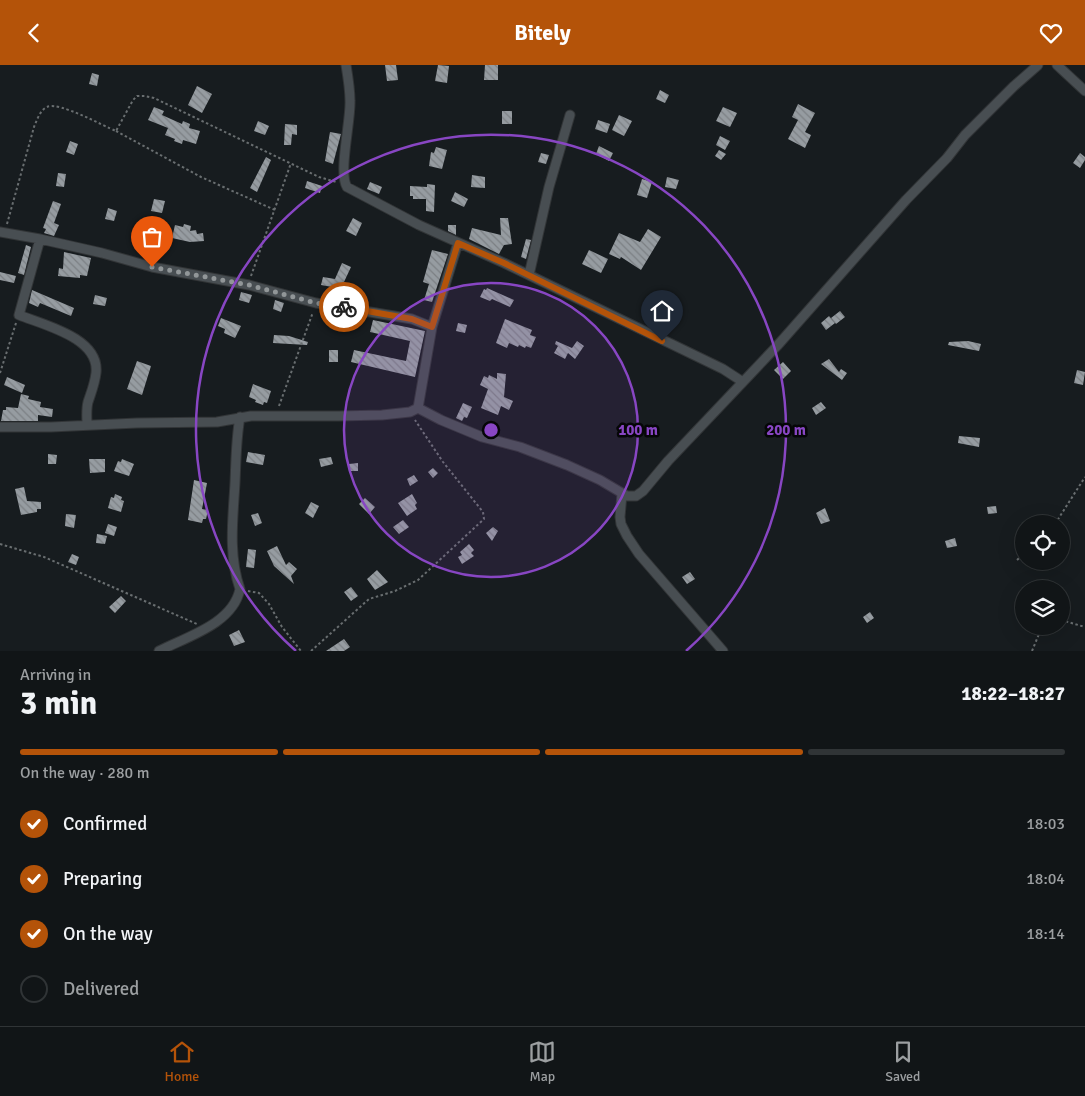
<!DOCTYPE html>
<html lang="en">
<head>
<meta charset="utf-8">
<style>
	:root { --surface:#111517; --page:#1a1e20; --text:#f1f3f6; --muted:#9c9fa1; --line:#303436; --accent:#b45309 }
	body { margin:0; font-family:Signika,sans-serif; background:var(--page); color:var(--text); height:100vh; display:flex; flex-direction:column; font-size:19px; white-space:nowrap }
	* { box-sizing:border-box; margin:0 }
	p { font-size:16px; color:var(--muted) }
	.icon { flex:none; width:28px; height:28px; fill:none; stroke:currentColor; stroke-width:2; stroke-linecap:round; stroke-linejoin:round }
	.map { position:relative; height:586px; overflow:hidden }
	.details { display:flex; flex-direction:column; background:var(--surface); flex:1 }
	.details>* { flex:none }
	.controls { position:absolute; left:1015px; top:450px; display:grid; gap:10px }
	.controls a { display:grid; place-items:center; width:55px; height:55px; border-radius:50%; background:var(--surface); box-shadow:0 5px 20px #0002,0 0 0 1px var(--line); font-size:25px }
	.pin { position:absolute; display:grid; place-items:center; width:42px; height:42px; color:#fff; margin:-51px -21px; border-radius:50% 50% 50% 0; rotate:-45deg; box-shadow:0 0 5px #0007 }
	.pin .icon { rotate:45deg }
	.courier { position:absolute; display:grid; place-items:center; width:50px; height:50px; margin:-25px; border:4px solid #b45309; border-radius:50%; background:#fff; color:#222; box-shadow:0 1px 6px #0007 }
	.headline em { font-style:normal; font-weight:700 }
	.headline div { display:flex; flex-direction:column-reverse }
	.headline { display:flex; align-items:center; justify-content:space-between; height:85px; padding:0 20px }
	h1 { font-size:32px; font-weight:700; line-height:38px }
	.bar { display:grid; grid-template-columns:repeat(4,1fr); gap:8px 5px; align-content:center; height:60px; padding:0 20px }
	.bar i { height:6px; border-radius:4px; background:var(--line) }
	.bar .current { background:var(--accent) }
	.bar p { grid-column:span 4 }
	ol { padding:0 20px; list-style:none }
	li { display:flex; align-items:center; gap:15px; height:55px }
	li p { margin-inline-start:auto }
	li .icon { padding:5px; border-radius:50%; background:var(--accent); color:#fff; stroke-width:4 }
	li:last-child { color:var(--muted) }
	li i { width:28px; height:28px; border:2px solid var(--line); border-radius:50% }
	header { display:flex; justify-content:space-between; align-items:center; height:65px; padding:0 20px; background:var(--accent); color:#fff; font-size:22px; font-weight:700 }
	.menu { display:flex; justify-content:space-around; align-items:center; height:70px; border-top:1px solid var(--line); background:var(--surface); font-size:14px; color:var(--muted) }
	.menu a { display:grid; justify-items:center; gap:2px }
	.menu .current { color:var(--accent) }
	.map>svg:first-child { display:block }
	.building { fill:url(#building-back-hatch) }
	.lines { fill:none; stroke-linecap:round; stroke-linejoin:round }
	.street-casing { stroke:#323537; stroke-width:11 }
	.path { stroke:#696e70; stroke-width:2; stroke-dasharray:2.5 2.5; stroke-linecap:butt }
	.street { stroke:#484e52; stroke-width:9 }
	.done { stroke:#919698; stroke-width:5; stroke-dasharray:0 9 }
	.route { stroke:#b45309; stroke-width:6 }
	.ring { fill:none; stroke:#8846c3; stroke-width:2.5 }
	.centre { fill:#8846c3; stroke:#050607; stroke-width:2.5 }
	.ring-label { font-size:15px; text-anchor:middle; font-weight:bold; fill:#8846c3; stroke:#050607; stroke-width:5; stroke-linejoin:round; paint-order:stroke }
</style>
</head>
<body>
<header><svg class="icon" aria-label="back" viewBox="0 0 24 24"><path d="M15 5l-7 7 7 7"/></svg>Bitely<svg class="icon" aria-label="heart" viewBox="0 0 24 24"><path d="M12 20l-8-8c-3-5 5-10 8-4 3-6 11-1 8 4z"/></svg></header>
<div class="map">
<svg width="1085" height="586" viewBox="0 0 1085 586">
	<defs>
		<pattern id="building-back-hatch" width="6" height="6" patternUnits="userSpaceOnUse" patternTransform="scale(1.25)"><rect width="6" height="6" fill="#969ca1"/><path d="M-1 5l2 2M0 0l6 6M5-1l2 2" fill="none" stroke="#7c8084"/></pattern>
	</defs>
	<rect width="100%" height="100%" fill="#171c1f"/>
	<path class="building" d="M385 0H396L398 15 387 16Z
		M438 0 449 1 447 18 435 16Z
		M485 0H498V15H484Z
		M92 8 99 10 97 21 89 19Z
		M197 21 212 29 202 48 188 40Z
		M660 25 669 30 665 38 656 34Z
		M798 39 815 48 805 67 811 70 805 83 788 74 798 55 792 52Z
		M154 42 164 46 162 50 182 59 183 56 190 59 189 63 200 66 196 79 183 75 182 79 174 76 175 74 165 70 168 63 148 55Z
		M723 42 737 48 730 62 716 56Z
		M502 46H512V59H502Z
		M619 50 632 56 624 71 612 65Z
		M598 55 610 59 607 68 595 64Z
		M258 56 269 61 265 70 254 66Z
		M285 59 297 60V70L292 69 291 80H284Z
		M330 67 341 69 333 99 325 96Z
		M720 71 730 76 725 85 716 80Z
		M70 76 78 79 74 90 66 87Z
		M599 81 613 88 609 96 596 89Z
		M436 82 447 85 442 104 429 101 431 87 434 88Z
		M719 85 726 89 721 95 715 91Z
		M541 88 549 90 546 99 538 97Z
		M1080 88 1085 92V95L1080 103 1073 98Z
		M266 92 271 95 257 127 250 123Z
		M58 108 66 109 64 122 56 121Z
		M472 110 485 112V123L471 122Z
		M667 112 679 115 676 124 665 122Z
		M642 114 652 117 647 133 637 130Z
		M307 116 322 121 320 128 305 123Z
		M370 117 382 122 379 129 367 124Z
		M427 119 435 120 434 147 426 146V134H413V131H410V121L427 122Z
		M455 127 468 134 464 142 451 136Z
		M154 134 165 136 162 148 151 146Z
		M53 136 61 139 54 158 59 160 54 171 44 168 46 164 43 163Z
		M108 143 117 146 114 156 105 154Z
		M353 153 362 158 356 171 346 166Z
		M500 153H508L512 179 504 180 499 189 469 174 472 163 501 170Z
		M184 159 191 161 190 166 196 165 197 169 203 168 204 176 190 177 172 173 175 160 183 162Z
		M448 160H456V170L448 166Z
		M648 164 661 172 641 205 621 192 620 194 609 189 619 168 640 177Z
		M526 174 531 175 526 194 521 192Z
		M26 180 31 182 24 210 18 208Z
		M432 185 448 189 432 237 424 235 429 219 423 217Z
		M589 185 608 194 601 208 582 199Z
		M64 187 91 193 87 211 80 210V213L58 211 59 203 63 204Z
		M342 198 351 202 344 217 359 224 356 231 340 224 338 235 329 234 332 222 321 220 323 212 335 214Z
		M0 207 16 211 14 218 0 215Z
		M487 223 514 235 510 242 492 234 490 236 480 232 484 224 486 225Z
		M32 225 74 243 71 251 40 238 38 242 29 238Z
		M241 227 252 230 249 238 239 235Z
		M95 230 107 233 105 241 93 239Z
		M275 235 284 238 281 247 273 244Z
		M840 246 845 252 836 259 831 253Z
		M829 251 835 258 826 265 821 258Z
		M221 253 241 261 235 273 224 268 225 264 218 261Z
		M505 254 532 265 530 270 536 272 531 283 526 281 525 283 519 280 518 282 509 278 507 283 496 278Z
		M373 255 425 266 415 312 351 297 354 285 406 296 410 276 370 267Z
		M458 258 467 260 465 268 456 266Z
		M274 270 289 271 308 277 307 280 273 278Z
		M556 276 572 283 577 276 584 281 575 294 568 288 565 294 554 288 558 281 555 279Z
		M968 276 981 279 979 286 948 280 949 277Z
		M329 285H338V297H329Z
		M829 294 839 307 841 304 847 308 842 315 821 299Z
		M137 296 151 301 142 330 127 324Z
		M783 297 791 306 783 314 774 305Z
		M1077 305 1085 307 1083 320 1074 318Z
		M497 308 506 309 504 332 513 336 509 345 501 341 498 350 481 343 488 324 480 320 484 311 488 313 489 310 497 314Z
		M7 312 25 320 22 328 4 320Z
		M253 319 271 326 267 338 264 337 263 340 255 337 256 335 249 332Z
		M21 329 29 331 28 334 41 337 40 342 53 344 52 352 38 350V356H1L3 345H6V342L18 343Z
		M821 337 826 343 816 350 812 343Z
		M463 338 472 342 467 353 464 352 462 356 456 353Z
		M959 371 980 373 979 382 958 378Z
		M248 387 265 390 263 400 246 397Z
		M48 389 57 390 56 399H48Z
		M331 392 333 399 321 402 319 394Z
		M89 394H105V407L90 408Z
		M122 394 134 399 129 411 114 406 118 396 121 397Z
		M358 398V406H349V399Z
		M433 403 438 408 433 413 428 407Z
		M414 410 418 416 410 421 407 414Z
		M194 415 207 418 202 444 208 445 206 454H203L202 458 188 455Z
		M24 422 27 436 41 437V444H37V447L21 450 15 424Z
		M115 429 122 432 121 435 124 436 121 447 108 443 111 432 114 433Z
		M412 429 417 438 415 440 417 444 407 451 398 438Z
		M365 433 375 442 369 449 359 439Z
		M311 437 319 441 313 453 305 448Z
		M996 441 997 448 988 449 987 442Z
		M825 443 830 456 821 459 816 448Z
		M258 448 262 458 255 461 251 450Z
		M66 449 76 450 74 463 65 461Z
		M403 455 409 462 399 469 393 462Z
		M108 459 117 462 114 471 105 468Z
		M493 462 498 466 492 476 486 468Z
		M97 469 107 471 105 479 96 478Z
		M955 473 957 481 947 483 945 476Z
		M469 479 474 485 471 488 474 491 462 499 458 492 462 490 460 487Z
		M277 481 286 500 289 497 297 504 291 511 294 519 274 501 267 486Z
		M248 484 256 485 254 503 246 502Z
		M72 489 79 492 76 500 68 497Z
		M377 505 388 517 375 525 367 514Z
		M690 507 695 514 687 519 682 512Z
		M351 522 358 531 351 536 344 527Z
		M121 531 126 536 115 548 109 542Z
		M870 547 874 553 867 558 863 552Z
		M239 565 245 577 234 581 229 570Z
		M344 574 350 582 344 586H326Z"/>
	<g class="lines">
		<g class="street-casing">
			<path id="street" d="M346 0C348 12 350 24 350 36 351 55 338 108 347 122L419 160 504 198 723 304 743 317
				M1057 0 1085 26
				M0 167 40 174 102 188 152 202 249 220 316 238 412 254 432 262
				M40 174 19 250C44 260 100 273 96 308 95 318 91 328 88 337 86 345 87 352 87 360
				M529 210 549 122 570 50
				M418 343 441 355 482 372 520 382 567 400 600 415 627 431H636L643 426 668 396 777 281 906 135 947 93 965 70 1013 22 1038 0
				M418 343 432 262 458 178
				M0 362H51L137 358 217 357 251 351H339L382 350 410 347 418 343
				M622 429 620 452 621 459 627 471 639 489 723 586
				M159 586C186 572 233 559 240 524 228 490 233 453 235 418 236 396 236 374 240 352"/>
		</g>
		<path class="path" d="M116 66 201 112 275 145
			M7 159 34 62C37 55 40 45 47 42 59 36 103 61 116 66L133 35 137 31H145L154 33 319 112 336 117
			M251 211 291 98
			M0 308 16 258
			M279 341 313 247
			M1055 459 1085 412
			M0 479 44 492 197 559
			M1017 495 1024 489
			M248 526 259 528 269 539 282 562 301 586
			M1061 555 1085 562
			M311 586 369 534 395 526 418 515 484 454 483 447 443 397 415 355
			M1032 586 1039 569 1035 561"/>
		<use href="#street" class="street"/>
	</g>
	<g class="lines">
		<path class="done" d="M152 202 249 220 316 238 344 242"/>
		<path class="route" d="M344 242 412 254 432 262 458 178 504 198 662 276"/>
	</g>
	<circle cx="491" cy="365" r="147" fill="#8846c3" fill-opacity=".12"/>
	<g class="ring">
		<circle cx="491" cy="365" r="147"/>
		<path d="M296 586A295 295 0 1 1 686 586"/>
	</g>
	<circle cx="491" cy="365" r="8" class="centre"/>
	<g class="ring-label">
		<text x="638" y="370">100 m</text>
		<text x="786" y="370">200 m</text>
	</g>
</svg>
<div class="controls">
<a><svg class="icon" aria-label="locate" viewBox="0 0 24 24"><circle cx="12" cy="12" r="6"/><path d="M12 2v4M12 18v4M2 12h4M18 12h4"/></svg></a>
<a><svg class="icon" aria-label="layers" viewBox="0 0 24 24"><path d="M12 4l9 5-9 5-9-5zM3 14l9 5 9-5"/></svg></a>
</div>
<div class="pin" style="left:152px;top:202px;background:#ea580c"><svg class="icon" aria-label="bag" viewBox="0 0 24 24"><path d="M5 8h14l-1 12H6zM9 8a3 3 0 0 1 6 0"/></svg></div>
<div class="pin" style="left:662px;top:276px;background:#1f2937"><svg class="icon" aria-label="home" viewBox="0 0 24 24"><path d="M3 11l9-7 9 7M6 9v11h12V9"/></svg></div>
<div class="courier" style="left:344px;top:242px"><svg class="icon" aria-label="bike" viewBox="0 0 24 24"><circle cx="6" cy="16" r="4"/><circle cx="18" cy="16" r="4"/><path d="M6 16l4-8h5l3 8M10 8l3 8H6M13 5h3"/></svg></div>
</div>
<section class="details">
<div class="headline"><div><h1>3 min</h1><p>Arriving in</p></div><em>18:22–18:27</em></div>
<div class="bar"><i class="current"></i><i class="current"></i><i class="current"></i><i></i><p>On the way · 280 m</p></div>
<ol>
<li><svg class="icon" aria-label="check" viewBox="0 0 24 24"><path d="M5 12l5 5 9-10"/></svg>Confirmed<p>18:03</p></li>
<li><svg class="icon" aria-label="check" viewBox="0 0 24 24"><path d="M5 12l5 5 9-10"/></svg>Preparing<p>18:04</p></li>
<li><svg class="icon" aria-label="check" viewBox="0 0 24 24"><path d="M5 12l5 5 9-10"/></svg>On the way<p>18:14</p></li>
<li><i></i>Delivered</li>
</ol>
</section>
<nav class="menu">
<a class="current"><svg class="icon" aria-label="home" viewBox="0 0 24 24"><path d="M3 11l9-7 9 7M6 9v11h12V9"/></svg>Home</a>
<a><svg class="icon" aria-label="map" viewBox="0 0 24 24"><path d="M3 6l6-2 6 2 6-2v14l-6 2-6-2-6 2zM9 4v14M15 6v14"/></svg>Map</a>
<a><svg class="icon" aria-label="saved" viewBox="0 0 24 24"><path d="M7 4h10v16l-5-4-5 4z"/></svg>Saved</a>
</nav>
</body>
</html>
